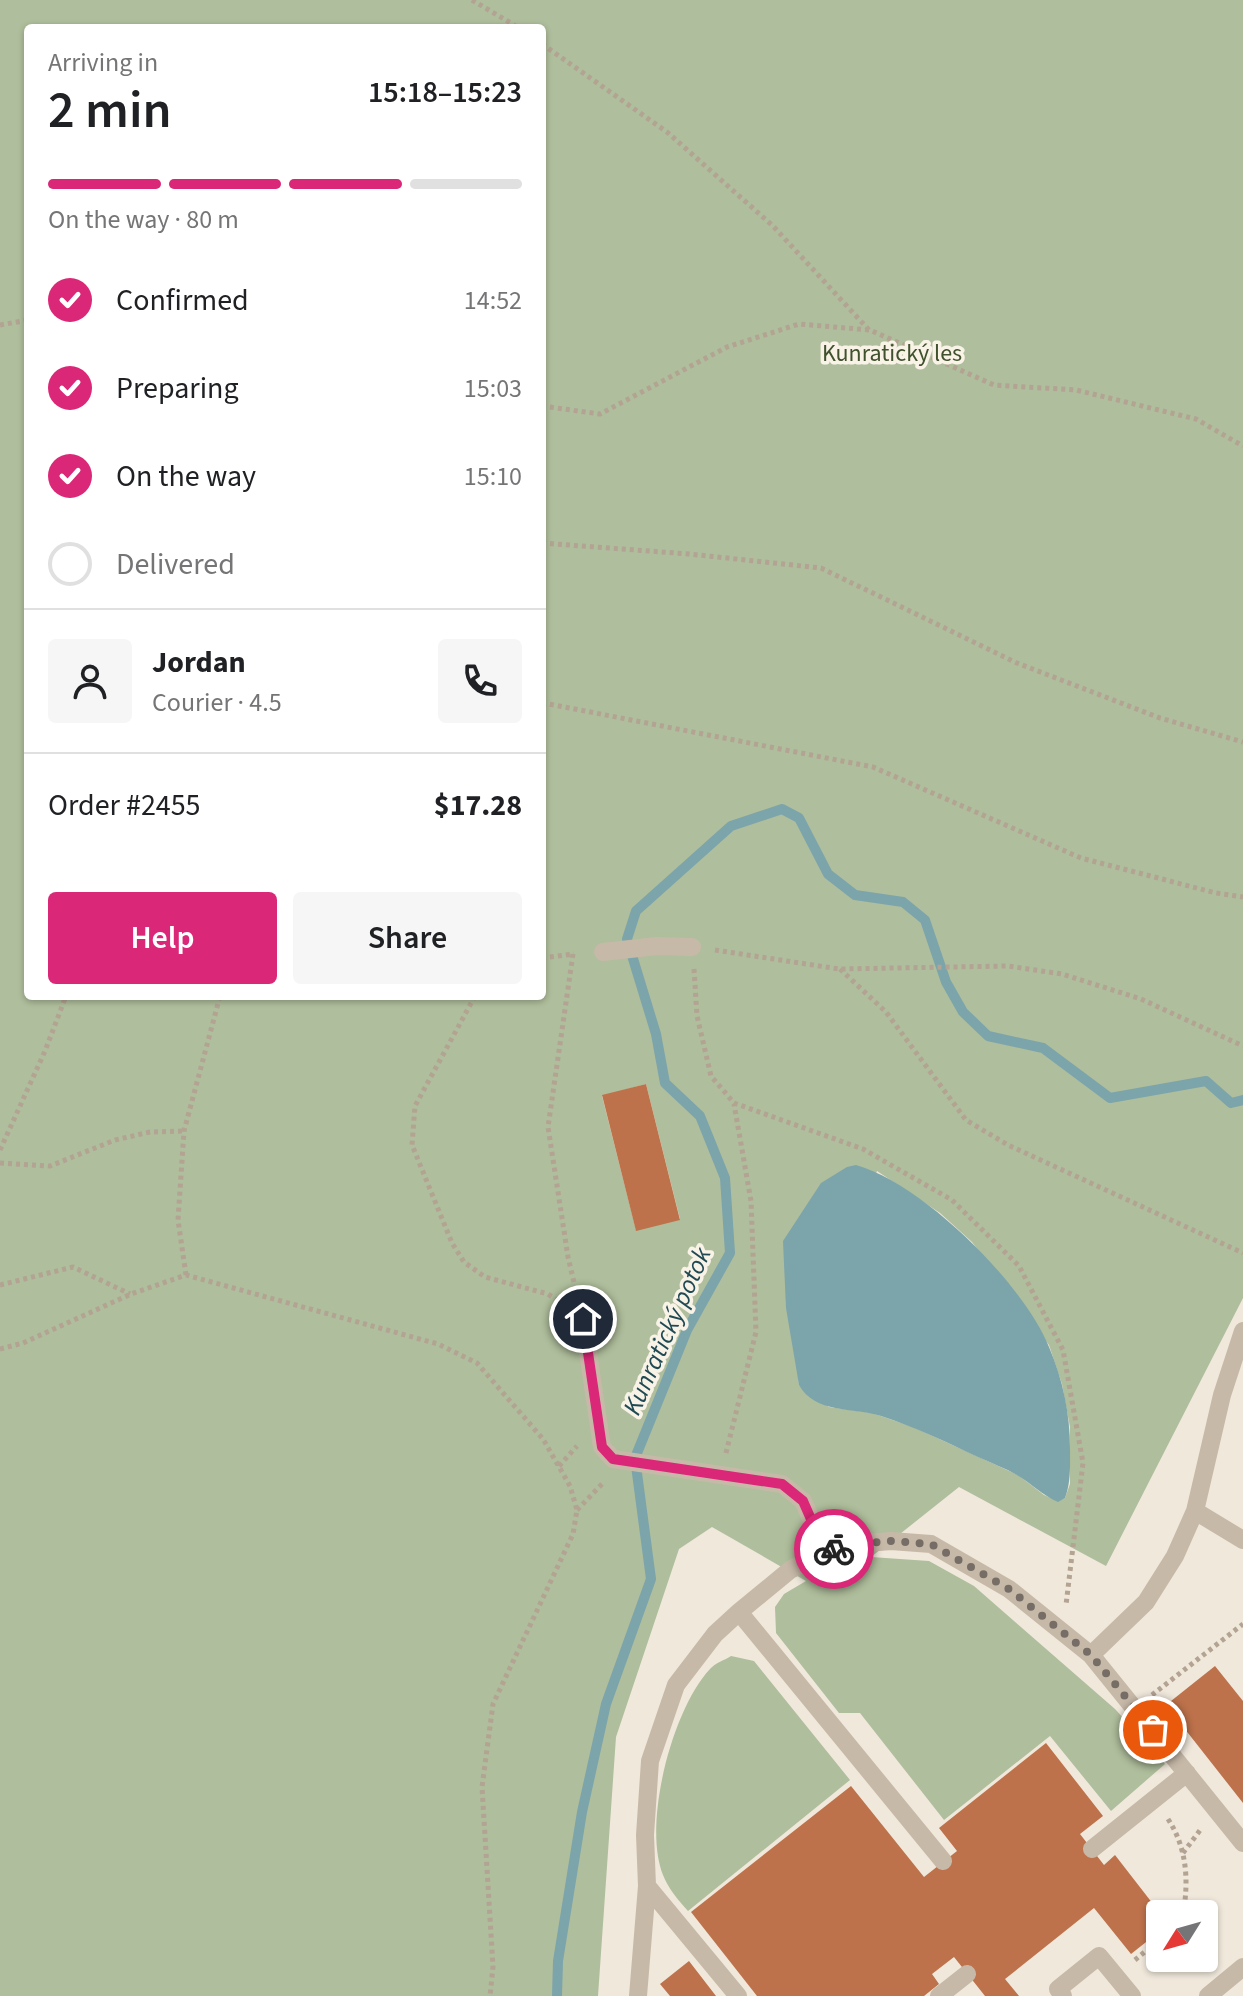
<!DOCTYPE html>
<html lang="en">
<head>
<meta charset="utf-8">
<style>
	:root { --surface:#fff; --page:#f6f6f6; --text:#202124; --muted:#757577; --line:#e0e0e0; --accent:#db2777 }
	body { margin:0; font-family:"Source Sans 3",sans-serif; background:var(--page); color:var(--text); height:100vh; display:flex; flex-direction:column; font-size:30px; white-space:nowrap }
	* { box-sizing:border-box; margin:0 }
	p { font-size:26px; color:var(--muted) }
	.icon { flex:none; width:44px; height:44px; fill:none; stroke:currentColor; stroke-width:2; stroke-linecap:round; stroke-linejoin:round }
	.map { position:relative; flex:1; overflow:hidden }
	.panel { position:absolute; left:24px; top:24px; width:522px; height:976px; display:flex; flex-direction:column; background:var(--surface); border-radius:8px; box-shadow:0 2px 6px #0004 }
	.panel>* { flex:none }
	.needle { width:52px; rotate:233deg }
	.fabs { position:absolute; left:1146px; top:1900px; display:grid; gap:16px }
	.fabs a { display:grid; place-items:center; width:72px; height:72px; border-radius:8px; background:var(--surface); box-shadow:0 2px 6px #0004; font-size:40px }
	.pin { position:absolute; display:grid; place-items:center; width:68px; height:68px; color:#fff; margin:-34px; border:4px solid #fff; border-radius:50%; box-shadow:0 2px 8px #0007 }
	.courier { position:absolute; display:grid; place-items:center; width:80px; height:80px; margin:-40px; border:6px solid #db2777; border-radius:50%; background:#fff; color:#222; box-shadow:0 2px 10px #0007 }
	.head em { font-style:normal; font-weight:600 }
	.head div { display:flex; flex-direction:column-reverse }
	.head { display:flex; align-items:center; justify-content:space-between; height:136px; padding:0 24px }
	h1 { font-size:52px; font-weight:600; line-height:60px }
	.bar { display:grid; grid-template-columns:repeat(4,1fr); gap:12px 8px; align-content:center; height:96px; padding:0 24px }
	.bar i { height:10px; border-radius:6px; background:var(--line) }
	.bar .current { background:var(--accent) }
	.bar p { grid-column:span 4 }
	.line { display:flex; align-items:center; gap:20px; padding:0 24px; border-top:2px solid var(--line) }
	.line div { flex:1 }
	.round { display:grid; place-items:center; flex:none; width:84px; height:84px; border-radius:8px; background:var(--page) }
	ol { padding:0 24px; list-style:none }
	li { display:flex; align-items:center; gap:24px; height:88px }
	li p { margin-inline-start:auto }
	li .icon { padding:8px; border-radius:50%; background:var(--accent); color:#fff; stroke-width:4 }
	li:last-child { color:var(--muted) }
	li i { width:44px; height:44px; border:4px solid var(--line); border-radius:50% }
	.cta { display:flex; gap:16px; margin-top:auto; padding:16px 24px }
	.cta a { flex:1; height:92px; border-radius:8px; background:var(--accent); color:#fff; font-size:32px; font-weight:600; line-height:92px; text-align:center }
	.cta a+a { background:var(--page); color:var(--text) }
	.map>svg:first-child { display:block }
	.green { fill:#afbe9c; fill-rule:evenodd }
	.water { fill:#7ca4ab }
	.lines { fill:none; stroke-linecap:round; stroke-linejoin:round }
	.stream { stroke:#7ca4ab; stroke-width:10 }
	.building { fill:#bd724b }
	.path { stroke:#b3a392; stroke-width:5; stroke-dasharray:4 4; stroke-linecap:butt }
	.service { stroke:#c7b9a8; stroke-width:18 }
	.done { stroke:#766e66; stroke-width:8; stroke-dasharray:0 14.4 }
	.route { stroke:#db2777; stroke-width:10 }
	.labels { text-anchor:middle; dominant-baseline:central; stroke-width:7; stroke-linejoin:round; paint-order:stroke }
	.park-label { font-size:24px; fill:#40512d; stroke:#f8f2e7 }
	.water-label { font-size:26px; font-style:italic; fill:#204a53; stroke:#f8f2e7 }
</style>
</head>
<body>
<div class="map">
<svg width="1243" height="1996" viewBox="0 0 1243 1996">
	<rect width="100%" height="100%" fill="#f0e8db"/>
	<path class="green" d="M0 0H1243V1298L1106 1566 959 1487 871 1557 929 1561 974 1586 1115 1709 1165 1764 1111 1811 1050 1736 944 1820 860 1713H839L776 1633 775 1607 784 1594 806 1581 712 1527 679 1549 616 1737 598 1996H0ZM28 28H542V996H28ZM646 1084 680 1219 636 1230 602 1096ZM877 1171 940 1213 972 1242 1049 1345 1062 1384 1070 1427V1484L1065 1498 1058 1501 1044 1495 1018 1475 913 1427 872 1413 829 1407 799 1385 798 1372Z
		M731 1656 754 1661 850 1780 688 1911C678 1900 668 1888 663 1875 642 1823 673 1708 710 1669 715 1663 725 1660 731 1656Z"/>
	<path class="water" d="M856 1165C923 1184 1023 1283 1049 1347 1063 1380 1070 1414 1070 1449 1070 1466 1071 1482 1065 1498L1058 1502C1042 1495 1032 1484 1017 1475 1005 1468 991 1463 978 1457 946 1442 915 1427 881 1416 853 1407 815 1414 799 1385L786 1308 783 1241 821 1183 847 1167Z"/>
	<g class="lines">
		<path class="stream" d="M557 1996 558 1961 582 1812 606 1704 651 1579 635 1458 687 1330 730 1253 725 1178 700 1116 665 1083 656 1034 627 939 636 911 731 826 782 809 799 818 828 874 855 895 903 902 925 920 946 982 963 1012 988 1036 1043 1048 1110 1098 1206 1081 1231 1103 1243 1100"/>
	</g>
	<path class="building" d="M646 1084 680 1220 636 1231 602 1095Z
		M1215 1666 1243 1701V1803L1166 1705Z
		M1046 1743 1103 1816 1080 1834 1104 1865 1115 1855 1160 1913V1931L1131 1954 1094 1908 1005 1979 1019 1996H985L954 1957 932 1974 939 1984 924 1996H757L691 1912 851 1786 924 1877 957 1851 939 1828Z
		M689 1961 716 1996H670L660 1984Z"/>
	<g class="lines">
		<path class="path" d="M472 0 519 28
			M542 44 667 132 773 226 869 330
			M0 325 28 320
			M542 406 600 414 727 347 799 324 870 330 994 385 1076 390 1196 419 1243 446
			M542 543 689 554 821 568 1017 663 1160 718 1243 742
			M542 705 549 704 873 767 1081 858 1216 893 1243 897
			M715 950 839 969 1008 966 1062 974 1141 999 1243 1046
			M573 954 548 1127 568 1257 577 1295
			M542 958 574 954
			M694 969 697 1016 711 1076 734 1103 863 1149 952 1200 1019 1266 1063 1350 1083 1463 1066 1605
			M840 969 886 1012 966 1120 1008 1145 1243 1253
			M475 996 415 1106 412 1145 452 1243 464 1262 485 1277 548 1294 564 1305
			M0 1150 45 1051 66 996
			M0 1163 50 1166 115 1140 150 1132 184 1131
			M186 1275 178 1220 184 1131 220 996
			M0 1285 73 1267 130 1294
			M0 1349 23 1343 131 1294 186 1275 438 1344 477 1363 543 1439 570 1486 577 1510 573 1534 493 1704 482 1787 493 1967 490 1996
			M726 1453 756 1332 751 1201 734 1104
			M559 1466 577 1446
			M577 1510 604 1482
			M1152 1695 1243 1624
			M1168 1819C1187 1848 1189 1881 1183 1914
			M1183 1853 1201 1829
			M1135 1960 1160 1939"/>
		<path class="service" d="M603 952 657 946 692 947
			M583 1319 602 1447 613 1459 782 1484 803 1501 825 1551
			M1195 1511 1243 1540
			M739 1612 943 1861
			M1091 1655 1146 1602 1175 1556 1195 1511 1222 1395 1243 1331
			M1092 1849 1187 1773
			M647 1886 738 1996
			M638 1996 647 1886 645 1835 650 1761 676 1685 715 1634 739 1612 790 1570 825 1551 855 1544 891 1541 931 1544 1009 1589 1091 1655 1243 1843
			M939 1996 967 1974
			M1063 1996 1058 1989 1099 1956 1132 1996
			M1208 1996 1243 1967"/>
	</g>
	<g class="lines">
		<path class="done" d="M834 1549 855 1544 891 1541 931 1544 1009 1589 1091 1655 1153 1730"/>
		<path class="route" d="M583 1319 602 1447 613 1459 782 1484 803 1501 825 1551 834 1549"/>
	</g>
	<g class="labels">
		<g class="park-label">
			<text x="892" y="353">Kunratický les</text>
		</g>
		<g class="water-label">
			<text transform="translate(667 1331) rotate(-66)">Kunratický potok</text>
		</g>
	</g>
</svg>
<div class="fabs">
<a><svg class="needle" viewBox="-14 -14 28 28"><path d="M0-13l5 13h-10z" fill="#e53935"/><path d="M0 13l5-13h-10z" fill="#757577"/></svg></a>
</div>
<div class="pin" style="left:1153px;top:1730px;background:#ea580c"><svg class="icon" aria-label="bag" viewBox="0 0 24 24"><path d="M5 8h14l-1 12H6zM9 8a3 3 0 0 1 6 0"/></svg></div>
<div class="pin" style="left:583px;top:1319px;background:#1f2937"><svg class="icon" aria-label="home" viewBox="0 0 24 24"><path d="M3 11l9-7 9 7M6 9v11h12V9"/></svg></div>
<div class="courier" style="left:834px;top:1549px"><svg class="icon" aria-label="bike" viewBox="0 0 24 24"><circle cx="6" cy="16" r="4"/><circle cx="18" cy="16" r="4"/><path d="M6 16l4-8h5l3 8M10 8l3 8H6M13 5h3"/></svg></div>
<section class="panel">
<div class="head"><div><h1>2 min</h1><p>Arriving in</p></div><em>15:18–15:23</em></div>
<div class="bar"><i class="current"></i><i class="current"></i><i class="current"></i><i></i><p>On the way · 80 m</p></div>
<ol>
<li><svg class="icon" aria-label="check" viewBox="0 0 24 24"><path d="M5 12l5 5 9-10"/></svg>Confirmed<p>14:52</p></li>
<li><svg class="icon" aria-label="check" viewBox="0 0 24 24"><path d="M5 12l5 5 9-10"/></svg>Preparing<p>15:03</p></li>
<li><svg class="icon" aria-label="check" viewBox="0 0 24 24"><path d="M5 12l5 5 9-10"/></svg>On the way<p>15:10</p></li>
<li><i></i>Delivered</li>
</ol>
<div class="line" style="height:144px"><a class="round"><svg class="icon" aria-label="person" viewBox="0 0 24 24"><circle cx="12" cy="8" r="4"/><path d="M4 21q1-7 8-7t8 7"/></svg></a><div><b>Jordan</b><p>Courier · 4.5</p></div><a class="round"><svg class="icon" aria-label="phone" viewBox="0 0 24 24"><path d="M5 4h4l2 5-3 2q2 4 5 5l2-3 5 2v4C11 20 4 13 5 4z"/></svg></a></div>
<div class="line" style="height:104px"><div>Order #2455</div><b>$17.28</b></div>
<div class="cta"><a>Help</a><a>Share</a></div>
</section>
</div>
</body>
</html>
